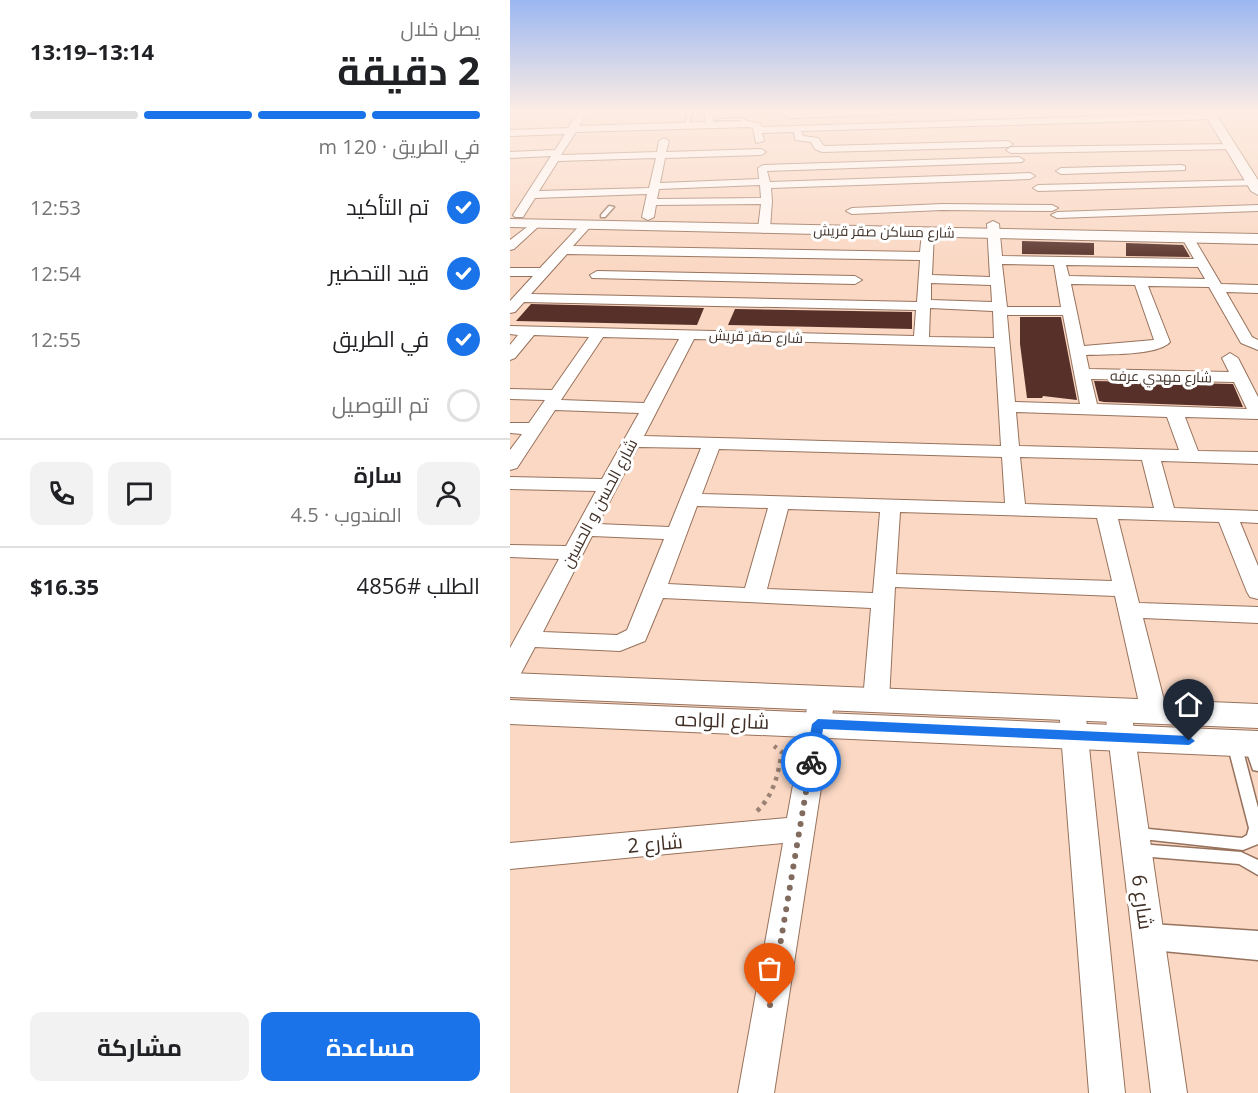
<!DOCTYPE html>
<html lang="ar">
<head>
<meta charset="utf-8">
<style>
	:root { --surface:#fff; --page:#f2f2f2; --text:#202124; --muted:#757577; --line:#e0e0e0; --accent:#1a73e8 }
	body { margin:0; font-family:"Open Sans",Cairo,sans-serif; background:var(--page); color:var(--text); direction:rtl; height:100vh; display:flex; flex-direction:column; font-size:22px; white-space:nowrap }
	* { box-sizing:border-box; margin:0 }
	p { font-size:20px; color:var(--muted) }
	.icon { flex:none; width:33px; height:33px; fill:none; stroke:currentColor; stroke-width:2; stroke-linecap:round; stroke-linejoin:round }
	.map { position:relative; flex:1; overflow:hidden; direction:ltr }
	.details { display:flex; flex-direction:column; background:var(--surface); width:510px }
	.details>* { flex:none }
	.pin { position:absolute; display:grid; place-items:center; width:51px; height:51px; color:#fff; margin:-62px -26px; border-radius:50% 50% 50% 0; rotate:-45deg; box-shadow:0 0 6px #0007 }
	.pin .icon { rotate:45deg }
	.courier { position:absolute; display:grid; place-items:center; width:60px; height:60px; margin:-30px; border:4px solid #1a73e8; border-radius:50%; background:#fff; color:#222; box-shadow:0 2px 8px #0007 }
	.head em { font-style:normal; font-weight:700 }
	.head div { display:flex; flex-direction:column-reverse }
	.head { display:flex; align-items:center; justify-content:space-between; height:102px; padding:0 30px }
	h1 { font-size:39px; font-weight:700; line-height:45px }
	.bar { display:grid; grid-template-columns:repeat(4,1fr); gap:9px 6px; align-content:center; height:72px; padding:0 30px }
	.bar i { height:8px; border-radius:4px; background:var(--line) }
	.bar .on { background:var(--accent) }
	.bar p { grid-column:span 4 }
	.line { display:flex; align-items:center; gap:15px; padding:0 30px; border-top:2px solid var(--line) }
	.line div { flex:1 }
	.round { display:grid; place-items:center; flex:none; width:63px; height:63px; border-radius:12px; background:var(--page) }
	ol { padding:0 30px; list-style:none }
	li { display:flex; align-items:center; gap:18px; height:66px }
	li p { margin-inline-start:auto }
	li .icon { padding:6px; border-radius:50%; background:var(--accent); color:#fff; stroke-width:4 }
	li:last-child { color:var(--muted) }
	li i { width:33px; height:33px; border:3px solid var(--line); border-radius:50% }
	.action { display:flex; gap:12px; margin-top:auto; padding:12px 30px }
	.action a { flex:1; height:69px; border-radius:12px; background:var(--accent); color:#fff; font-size:24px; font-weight:700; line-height:69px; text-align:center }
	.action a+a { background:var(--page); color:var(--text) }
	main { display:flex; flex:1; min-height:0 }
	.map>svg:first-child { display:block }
	.building { fill:#573129 }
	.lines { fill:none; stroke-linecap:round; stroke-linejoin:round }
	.service-casing { stroke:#97725c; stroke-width:3 }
	.minor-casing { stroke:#97725c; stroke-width:2 }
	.tertiary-casing { stroke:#97725c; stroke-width:2 }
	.path { stroke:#9b8274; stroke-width:4.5; stroke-dasharray:4 5; stroke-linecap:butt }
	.service { fill:#fff; fill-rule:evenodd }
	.minor { fill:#fff; fill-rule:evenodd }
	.tertiary { fill:#fff; fill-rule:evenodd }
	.route { fill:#1a73e8 }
	.done { stroke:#816b5e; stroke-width:6; stroke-dasharray:0 10.8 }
	.labels { text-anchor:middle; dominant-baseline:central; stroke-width:6; stroke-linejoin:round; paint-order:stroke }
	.far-street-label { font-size:14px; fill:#403027; stroke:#fff }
	.street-label { font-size:16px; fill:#403027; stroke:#fff }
	.near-street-label { font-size:20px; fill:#403027; stroke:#fff }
</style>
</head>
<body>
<main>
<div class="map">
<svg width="748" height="1093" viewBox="0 0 748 1093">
	<rect width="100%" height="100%" fill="#fad8c4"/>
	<path class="building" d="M512 241 584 243V255L512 254Z
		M616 243 673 245 680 257 616 256Z
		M21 304 194 308 187 325 6 321Z
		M225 309 402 312V329L218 325Z
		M510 317H551L567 400 533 396 532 398H517L510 344Z
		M584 381 723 384 733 407 594 402 589 401Z"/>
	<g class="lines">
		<g class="service-casing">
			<path id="service" d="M178 111H182L179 125 177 126 175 125Z
				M232 118 240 123V125H236L231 120H197Z
				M99 206 104 207 95 217H91V215Z
				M724 738 729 739 731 743 748 808V844L733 850 623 838 621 834 623 830 628 828 732 838 737 835 739 828 717 743 719 739Z
				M741 739 746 740 748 745V771L743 770 734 744 736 740Z
				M629 844 731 852 748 860V875L729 864 629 856 624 854 622 850 624 846Z
				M641 924 748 931V960L642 950 636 947 634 942 636 937 633 931 635 926Z"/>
		</g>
		<g class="minor-casing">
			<path id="minor" d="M0 111H31L0 115Z
				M69 111H78L69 126 195 122V111H203V122L238 121 250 124 252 127 701 113 705 116 701 119 291 131 293 136 308 138 314 146 498 141 503 144 498 147 312 152 305 149 301 142 285 140 284 132 252 133 254 141 246 143 243 128 238 127 66 132 51 155 147 152 149 141 154 138 159 141 156 152 251 149 256 152 251 155 155 158 150 183 249 179 248 168 253 165 509 157 514 160 512 162 257 171 260 182 520 173 525 176 520 179 261 188 262 201 260 229 254 233 248 229 251 204 146 205 144 217 138 220 132 217 137 194 25 198 13 217H5L3 215 41 156 0 158V152L45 150 55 134 0 136V130L58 128ZM146 158 139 188 29 191 48 161ZM250 185 251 198 147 199 149 189Z
				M265 111 280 112 390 111 386 114 279 118Z
				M720 144 725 147 723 149 501 153 496 150 501 147Z
				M671 165 675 166V170L551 174 546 171 551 168Z
				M744 180 748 181V185L528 191 523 188 528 185Z
				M432 204 542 205 548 208 542 211 432 210 342 214 336 211 342 208Z
				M748 205V211L547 218 541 215 547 212Z
				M25 221 31 224 29 226 4 249 0 250V240Z
				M76 221 82 225 63 246 410 252 412 232 418 228 424 232 422 275 480 277 477 224 483 221 489 224 492 256 684 259 672 238 678 234 682 235 711 284 748 285V293L716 292 742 337 748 340V350L731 343 699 287 638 286 660 342C648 356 595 354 576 355L579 369 719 372 712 358 720 353 728 358 748 397V419L675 417 688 451 748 452V464L651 461 664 508 748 511V523L730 522 748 566V599L740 597 737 592 709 522 608 519 629 603 748 607V623L633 618 657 712 653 719 644 722 635 719 631 712 605 596 385 587 379 700 375 707 366 709 357 707 353 700 361 608 153 598 135 641 110 651 25 647 9 677 0 680V648L49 559 0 557V545L56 546 86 491 0 489V477L92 479 129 413 45 410 7 468 0 470V450L12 434 0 433V423H19L35 400 0 399V389L42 390 79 337 24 335 5 358 0 360V345L8 335 0 334V326L404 336 406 310 14 302 5 312 0 313V301L23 276H0V268H30L72 223ZM57 254 410 260 407 302 21 294ZM492 264 544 265 551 307H497ZM556 265 688 267 695 279 559 276ZM421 283 481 285 482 302 421 300ZM561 284 625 285 644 340 574 346ZM420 308 483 311 484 338 419 337ZM497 315H553L570 404 505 402ZM93 337 169 339 134 403 51 400ZM184 339 485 347 491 446 134 436ZM581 379 724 382 737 409 587 404ZM506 412 657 417 669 450 509 446ZM128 447 191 448 159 527 88 524ZM209 449 492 457 495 503 192 494ZM510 457 632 460 644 508 515 504ZM187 506 258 508 235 588 158 584ZM278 509 370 512 363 593 257 589ZM390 512 587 518 602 581 386 574ZM82 536 154 539 117 630 107 635 33 632Z
				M87 271 345 276 352 280 345 284 82 278 80 275Z
				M312 688 321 690 325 697 264 1093H228L273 843 0 869V843L277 818 299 697 303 690Z
				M562 699 571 701 575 708 615 1093H579L549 708 553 701Z
				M608 701 617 703 621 710 677 1093H641L595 710 599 703Z"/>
		</g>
		<g class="tertiary-casing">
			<path id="tertiary" d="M693 111H704L748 180V195L741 191Z
				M0 219 748 234V244L0 227Z
				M0 673 748 704V728L0 697Z
				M0 700 748 731V757L0 724Z"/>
		</g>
		<path class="path" d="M247 811C264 795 268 774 272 752L264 746"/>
		<use href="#service" class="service"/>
		<use href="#minor" class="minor"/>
		<use href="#tertiary" class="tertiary"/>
	</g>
	<linearGradient id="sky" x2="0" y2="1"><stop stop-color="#9bb7f1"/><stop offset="0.42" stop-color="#fdede4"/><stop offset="1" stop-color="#fdede4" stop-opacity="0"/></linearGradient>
	<rect width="748" height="265" fill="url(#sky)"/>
	<path class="route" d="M308 719 679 736 685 741 679 745 313 729 308 762 301 767 295 762 302 724Z"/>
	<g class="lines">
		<path class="done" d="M260 1005 301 762"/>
	</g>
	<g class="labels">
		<g class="far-street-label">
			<text transform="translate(374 231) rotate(1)">شارع مساكن صقر قريش</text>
			<text transform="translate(246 336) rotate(2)">شارع صقر قريش</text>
			<text transform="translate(651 376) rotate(1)">شارع مهدي عرفه</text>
		</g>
		<g class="street-label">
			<text transform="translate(89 503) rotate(-62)">شارع الحسن و الحسين</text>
		</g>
		<g class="near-street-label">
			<text transform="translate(212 720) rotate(2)">شارع الواحه</text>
			<text transform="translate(145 843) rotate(-5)">شارع 2</text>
			<text transform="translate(633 902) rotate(82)">شارع 6</text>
		</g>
	</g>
</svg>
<div class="pin" style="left:260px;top:1005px;background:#ea580c"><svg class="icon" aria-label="bag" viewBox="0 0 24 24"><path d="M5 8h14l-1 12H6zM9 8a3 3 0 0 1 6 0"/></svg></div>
<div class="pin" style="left:679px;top:741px;background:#1f2937"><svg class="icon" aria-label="home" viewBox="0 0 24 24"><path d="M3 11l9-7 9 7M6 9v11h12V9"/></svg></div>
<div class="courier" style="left:301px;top:762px"><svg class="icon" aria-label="bike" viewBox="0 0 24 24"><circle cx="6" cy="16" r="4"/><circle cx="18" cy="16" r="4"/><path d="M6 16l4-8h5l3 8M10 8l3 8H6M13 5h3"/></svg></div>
</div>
<section class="details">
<div class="head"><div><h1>2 دقيقة</h1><p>يصل خلال</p></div><em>13:14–13:19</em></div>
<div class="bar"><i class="on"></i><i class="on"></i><i class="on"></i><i></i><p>في الطريق · 120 m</p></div>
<ol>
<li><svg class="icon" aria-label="check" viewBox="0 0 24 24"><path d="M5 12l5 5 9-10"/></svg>تم التأكيد<p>12:53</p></li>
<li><svg class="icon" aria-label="check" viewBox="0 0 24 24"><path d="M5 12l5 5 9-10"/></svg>قيد التحضير<p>12:54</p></li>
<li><svg class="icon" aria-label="check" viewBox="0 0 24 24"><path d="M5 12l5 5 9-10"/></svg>في الطريق<p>12:55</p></li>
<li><i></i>تم التوصيل</li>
</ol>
<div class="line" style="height:108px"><a class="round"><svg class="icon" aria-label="person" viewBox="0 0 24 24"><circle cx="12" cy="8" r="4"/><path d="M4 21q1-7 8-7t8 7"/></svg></a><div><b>سارة</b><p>المندوب · 4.5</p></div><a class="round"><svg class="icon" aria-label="chat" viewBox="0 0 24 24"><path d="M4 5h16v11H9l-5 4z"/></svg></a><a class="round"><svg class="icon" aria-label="phone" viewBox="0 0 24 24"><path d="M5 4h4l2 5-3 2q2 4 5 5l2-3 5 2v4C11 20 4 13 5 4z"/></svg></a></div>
<div class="line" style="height:78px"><div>الطلب #4856</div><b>$16.35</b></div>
<div class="action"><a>مساعدة</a><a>مشاركة</a></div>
</section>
</main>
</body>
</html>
